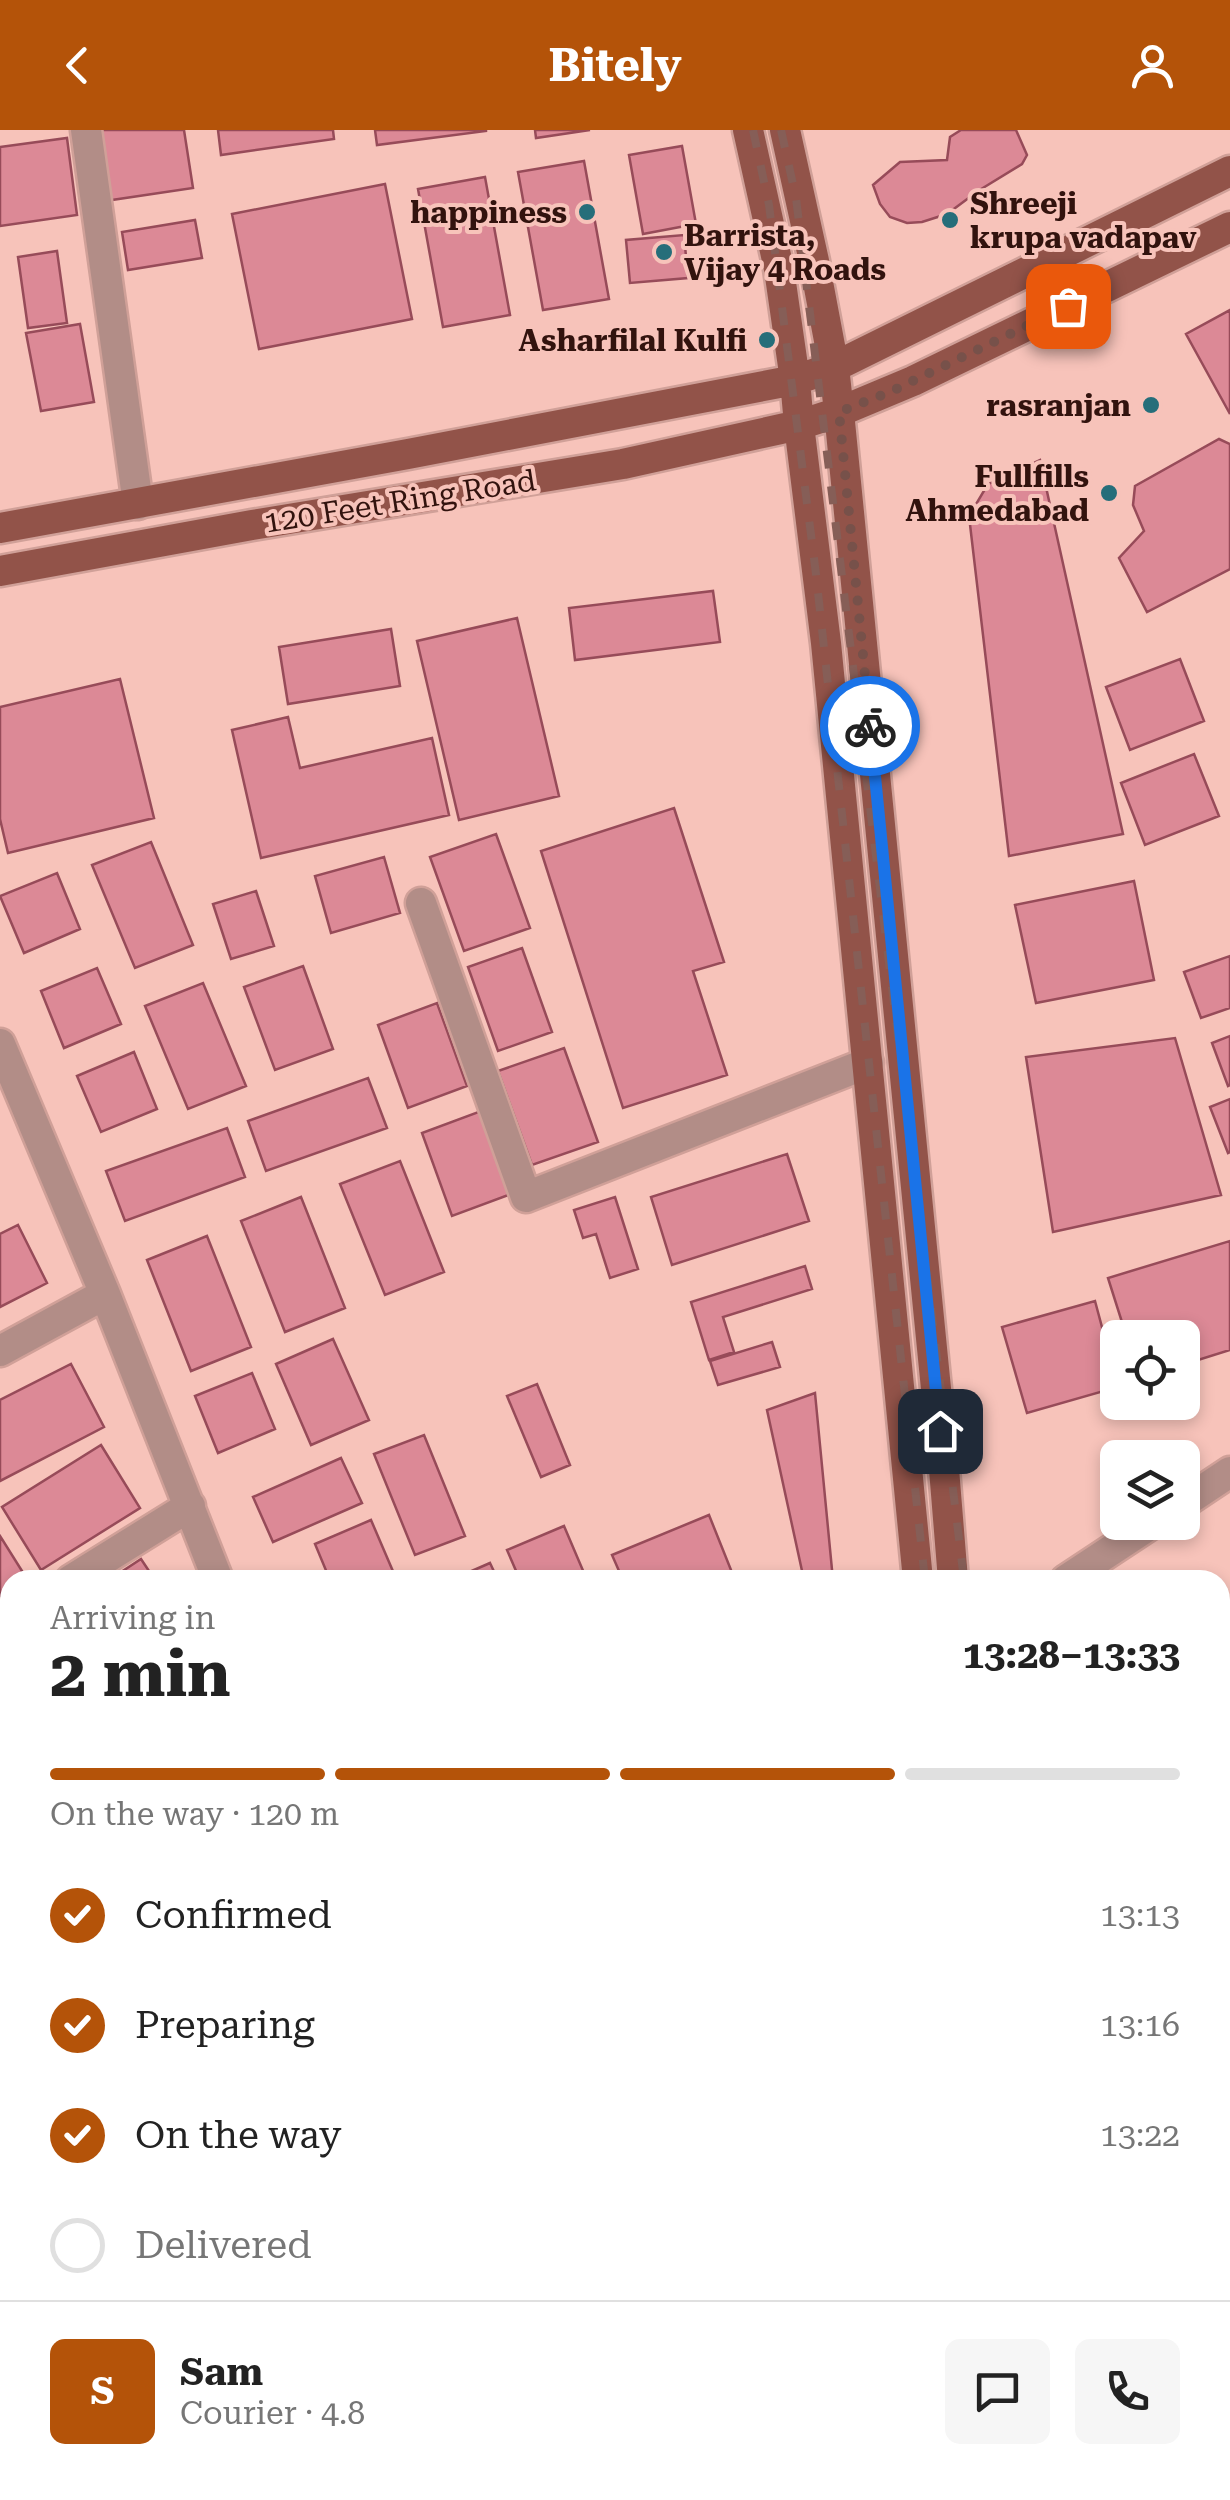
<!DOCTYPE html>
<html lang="en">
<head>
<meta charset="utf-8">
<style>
	:root { --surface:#fff; --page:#f6f6f6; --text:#222; --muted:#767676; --line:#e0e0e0; --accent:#b45309 }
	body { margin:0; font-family:"Roboto Serif",serif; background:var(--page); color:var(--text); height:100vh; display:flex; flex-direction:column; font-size:38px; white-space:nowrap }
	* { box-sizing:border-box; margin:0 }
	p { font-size:32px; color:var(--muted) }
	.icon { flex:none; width:55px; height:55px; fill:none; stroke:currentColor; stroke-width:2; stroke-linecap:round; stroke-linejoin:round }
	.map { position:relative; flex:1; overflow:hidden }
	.details { position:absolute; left:0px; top:1440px; width:1230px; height:930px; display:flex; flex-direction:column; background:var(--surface); border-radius:30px 30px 0 0; box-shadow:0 5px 15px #0003 }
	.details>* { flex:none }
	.fabs { position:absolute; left:1100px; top:1190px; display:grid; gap:20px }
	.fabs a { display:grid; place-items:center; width:100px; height:100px; border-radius:15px; background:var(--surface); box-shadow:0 5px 15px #0003; font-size:50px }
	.pin { position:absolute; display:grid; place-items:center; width:85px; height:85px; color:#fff; margin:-42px; border-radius:20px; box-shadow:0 5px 15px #0006 }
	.courier { position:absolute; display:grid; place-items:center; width:100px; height:100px; margin:-50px; border:8px solid #1a73e8; border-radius:50%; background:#fff; color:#222; box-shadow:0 2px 12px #0007 }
	.summary em { font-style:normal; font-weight:700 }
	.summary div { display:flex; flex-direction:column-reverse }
	.summary { display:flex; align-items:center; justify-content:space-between; height:170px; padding:0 50px }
	h1 { font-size:65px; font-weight:700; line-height:75px }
	.bar { display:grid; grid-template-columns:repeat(4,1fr); gap:15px 10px; align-content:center; height:120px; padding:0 50px }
	.bar i { height:12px; border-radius:8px; background:var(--line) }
	.bar .selected { background:var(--accent) }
	.bar p { grid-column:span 4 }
	.line { display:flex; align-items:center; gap:25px; padding:0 50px; border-top:2px solid var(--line) }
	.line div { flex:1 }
	.round { display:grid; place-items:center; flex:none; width:105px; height:105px; border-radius:15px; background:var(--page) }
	ol { padding:0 50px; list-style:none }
	li { display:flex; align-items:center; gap:30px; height:110px }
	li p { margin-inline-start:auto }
	li .icon { padding:10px; border-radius:50%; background:var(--accent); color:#fff; stroke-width:4 }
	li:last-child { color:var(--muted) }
	li i { width:55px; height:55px; border:5px solid var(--line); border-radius:50% }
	header { display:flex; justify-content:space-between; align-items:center; height:130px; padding:0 50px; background:var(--accent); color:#fff; font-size:45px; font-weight:700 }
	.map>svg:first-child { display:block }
	.green { fill:#d0af50 }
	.building { fill:#dc8996; stroke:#974b59; stroke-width:2.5 }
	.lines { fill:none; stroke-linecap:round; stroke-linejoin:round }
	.minor-casing { stroke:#d0a098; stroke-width:35 }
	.major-casing { stroke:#d0a098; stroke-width:35 }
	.minor { stroke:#b28d87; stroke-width:30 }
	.major { stroke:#925349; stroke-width:30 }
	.rail { stroke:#865e57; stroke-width:8; stroke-dasharray:18 18; stroke-linecap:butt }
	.done { stroke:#77514a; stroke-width:10; stroke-dasharray:0 18 }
	.route { stroke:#1a73e8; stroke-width:12 }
	.poi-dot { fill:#266e7a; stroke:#f7c3ba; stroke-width:4 }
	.labels { text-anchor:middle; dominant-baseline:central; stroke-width:8; stroke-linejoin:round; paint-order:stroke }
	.poi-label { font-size:30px; font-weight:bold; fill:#32130e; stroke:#f7c3ba; text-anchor:end }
	.street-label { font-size:30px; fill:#32130e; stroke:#f7c3ba }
</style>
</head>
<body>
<header><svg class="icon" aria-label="back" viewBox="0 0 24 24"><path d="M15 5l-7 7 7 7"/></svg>Bitely<svg class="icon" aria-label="person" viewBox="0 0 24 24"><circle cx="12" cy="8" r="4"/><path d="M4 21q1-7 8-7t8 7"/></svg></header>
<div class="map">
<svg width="1230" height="2370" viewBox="0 0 1230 2370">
	<rect width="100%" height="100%" fill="#f7c3ba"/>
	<path class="green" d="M10 2101V2360H99L82 2370H0V2107Z"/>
	<path class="building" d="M95 0H184L193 58 105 71Z
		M218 0H333L334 9 221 25Z
		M375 0H486V1L377 15Z
		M535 0H590L536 8Z
		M961 0H1016L1027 25 1022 34 978 61 947 84 922 92 907 93 890 87 880 74 873 55 900 32 947 30 950 7Z
		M67 8 77 85 0 96V17Z
		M682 16 696 94 643 104 629 25Z
		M584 31 609 169 543 180 518 42Z
		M485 47 510 185 443 197 418 59Z
		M385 54 412 189 259 219 232 84Z
		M195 90 202 128 128 140 122 102Z
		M684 105 688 148 630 153 626 110Z
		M57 121 67 193 28 198 18 127Z
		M1230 180V284L1186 204Z
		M80 194 94 272 41 281 26 203Z
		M1219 309 1230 314V439L1147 482 1119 428 1144 401 1133 375 1135 356Z
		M1040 330 1123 704 1009 726 969 386 988 354Z
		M713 461 720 512 575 530 569 478Z
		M517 488 559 666 459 690 417 511Z
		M391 499 400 556 288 574 279 517Z
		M1180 529 1204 591 1130 620 1106 557Z
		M120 549 154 688 8 723 0 689V577Z
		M288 587 300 638 432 608 449 685 261 728 232 600Z
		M1194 624 1219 686 1145 715 1121 653Z
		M674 678 724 832 693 841 727 945 623 978 541 721Z
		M496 704 530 798 464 821 430 727Z
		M151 712 193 815 135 838 92 735Z
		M384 727 400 783 331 803 315 746Z
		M57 743 80 799 24 823 0 766Z
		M1134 751 1154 850 1036 873 1015 775Z
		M256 761 274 816 231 829 213 774Z
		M522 818 552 902 498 921 468 837Z
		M1230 826V878L1201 888 1184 842Z
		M303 836 333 919 275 940 244 857Z
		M97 838 121 894 64 918 41 861Z
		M203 853 246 956 188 979 145 876Z
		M437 873 467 956 408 978 378 895Z
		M1230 906V955L1228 956 1212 913Z
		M1175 908 1221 1065 1053 1102 1026 927Z
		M564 918 598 1012 532 1035 498 941Z
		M134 922 157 979 101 1002 77 946Z
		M368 948 387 998 266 1041 248 991Z
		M1230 969V1022L1228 1023 1210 977Z
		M481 981 511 1064 452 1086 422 1003Z
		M227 998 245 1047 125 1091 106 1041Z
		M787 1024 809 1091 672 1135 651 1067Z
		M400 1031 444 1142 385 1165 340 1054Z
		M301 1067 345 1178 285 1202 241 1091Z
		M615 1067 638 1139 610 1148 596 1104 583 1108 574 1080Z
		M18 1095 47 1153 0 1177V1104Z
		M207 1106 251 1217 191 1241 147 1130Z
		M1230 1111V1220L1182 1235V1208H1127L1108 1148Z
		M805 1136 812 1159 723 1187 734 1222 709 1230 691 1172Z
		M1095 1171 1118 1257 1027 1283 1002 1197Z
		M333 1209 369 1290 311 1315 276 1234Z
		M772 1212 780 1237 718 1255 710 1231Z
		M71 1234 104 1297 0 1351V1270Z
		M252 1243 275 1299 218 1323 195 1266Z
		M537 1254 570 1335 541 1347 507 1266Z
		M815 1263 833 1450H804L767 1280Z
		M424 1305 465 1406 415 1425 374 1324Z
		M101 1315 140 1378 41 1440 2 1377Z
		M341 1328 362 1373 273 1412 253 1367Z
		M709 1385 735 1450H623L612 1425Z
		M371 1390 395 1446 387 1450H330L315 1414Z
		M564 1396 587 1450H520L507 1420Z
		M0 1406 27 1449 10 1450V1460L0 1466Z
		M141 1429 155 1450H109Z
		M490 1433 498 1450H451Z
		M0 1567 10 1582V1592L0 1599Z
		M1230 1764V1808L1220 1816V1771Z
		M1230 1836V1880L1220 1888V1844Z
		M1230 1917V1961L1220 1969V1925Z
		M1230 1984V2029L1220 2036V1992Z
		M1230 2052V2096L1220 2104V2059Z
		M1230 2126V2170L1220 2178V2133Z
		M188 2360H297L298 2362 284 2370H193Z
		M523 2360H532L537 2370H504Z
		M577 2360H641L622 2370H582Z
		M823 2360H909L915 2370H829Z"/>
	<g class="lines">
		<g class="minor-casing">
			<path id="minor" d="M86 0 138 374
				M421 773 526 1067 868 933
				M0 914 105 1164 218 1450
				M0 1221 105 1164
				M1182 1374 1230 1342
				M71 1450 190 1376
				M1066 1450 1154 1392
				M0 1494 10 1488
				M0 2052 10 2046
				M368 2370 387 2360
				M1044 2370 1060 2360"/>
		</g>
		<g class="major-casing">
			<path id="major" d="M785 0 814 131 834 237 1230 41
				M0 398 408 324 795 250 779 139 748 0
				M0 441 252 395 623 334 799 295 826 513 918 1450
				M953 1450 944 1339 839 282 834 237 795 250 799 295 839 282 913 251 1230 97
				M1114 2360 1118 2370
				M1156 2360 1160 2370"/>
		</g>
		<use href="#minor" class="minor"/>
		<use href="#major" class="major"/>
		<path class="rail" d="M753 0 769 75 816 444 925 1450
			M781 0 796 68 964 1450
			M1158 2360 1163 2370
			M1194 2360 1199 2370"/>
	</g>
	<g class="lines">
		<path class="done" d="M870 596 839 282 890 262 1068 176"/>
		<path class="route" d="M870 596 940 1301"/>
	</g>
	<g class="poi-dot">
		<circle cx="587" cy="82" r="10"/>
		<circle cx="950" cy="90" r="10"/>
		<circle cx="664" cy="122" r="10"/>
		<circle cx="767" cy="210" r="10"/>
		<circle cx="1151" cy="275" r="10"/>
		<circle cx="1109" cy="363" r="10"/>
	</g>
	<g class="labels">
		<g class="poi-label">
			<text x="970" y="73" text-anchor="start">Shreeji<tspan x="970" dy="34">krupa vadapav</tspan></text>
			<text x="567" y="82">happiness</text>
			<text x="684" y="105" text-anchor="start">Barrista,<tspan x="684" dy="34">Vijay 4 Roads</tspan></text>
			<text x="747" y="210">Asharfilal Kulfi</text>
			<text x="1131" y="275">rasranjan</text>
			<text x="1089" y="346">Fullfills<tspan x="1089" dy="34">Ahmedabad</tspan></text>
		</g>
		<g class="street-label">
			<text transform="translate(400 371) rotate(-9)">120 Feet Ring Road</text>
		</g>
	</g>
</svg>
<div class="fabs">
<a><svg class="icon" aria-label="locate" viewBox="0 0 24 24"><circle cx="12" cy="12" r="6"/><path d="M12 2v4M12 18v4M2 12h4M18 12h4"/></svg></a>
<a><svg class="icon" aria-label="layers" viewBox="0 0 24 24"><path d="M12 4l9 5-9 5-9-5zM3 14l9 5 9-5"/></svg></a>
</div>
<div class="pin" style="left:1068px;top:176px;background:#ea580c"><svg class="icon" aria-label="bag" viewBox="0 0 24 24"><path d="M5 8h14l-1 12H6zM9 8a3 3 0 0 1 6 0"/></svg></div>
<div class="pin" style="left:940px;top:1301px;background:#1f2937"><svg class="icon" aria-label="home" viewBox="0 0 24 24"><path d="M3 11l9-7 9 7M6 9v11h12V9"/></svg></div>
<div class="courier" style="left:870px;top:596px"><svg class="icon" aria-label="bike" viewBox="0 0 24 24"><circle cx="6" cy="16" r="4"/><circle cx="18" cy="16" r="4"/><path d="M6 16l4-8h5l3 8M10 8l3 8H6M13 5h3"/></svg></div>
<section class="details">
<div class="summary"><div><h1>2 min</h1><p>Arriving in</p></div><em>13:28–13:33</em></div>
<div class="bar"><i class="selected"></i><i class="selected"></i><i class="selected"></i><i></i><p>On the way · 120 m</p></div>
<ol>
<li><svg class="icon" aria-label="check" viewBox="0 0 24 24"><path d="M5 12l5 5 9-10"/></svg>Confirmed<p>13:13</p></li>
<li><svg class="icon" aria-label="check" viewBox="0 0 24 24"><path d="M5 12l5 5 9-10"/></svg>Preparing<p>13:16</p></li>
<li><svg class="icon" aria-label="check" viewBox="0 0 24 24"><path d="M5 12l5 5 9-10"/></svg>On the way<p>13:22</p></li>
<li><i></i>Delivered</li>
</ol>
<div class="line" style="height:180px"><b class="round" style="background:var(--accent);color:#fff">S</b><div><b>Sam</b><p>Courier · 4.8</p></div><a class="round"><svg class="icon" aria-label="chat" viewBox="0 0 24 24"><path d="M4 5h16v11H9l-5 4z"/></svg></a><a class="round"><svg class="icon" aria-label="phone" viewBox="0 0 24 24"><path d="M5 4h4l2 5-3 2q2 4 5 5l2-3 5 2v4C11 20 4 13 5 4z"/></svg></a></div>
</section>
</div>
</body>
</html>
